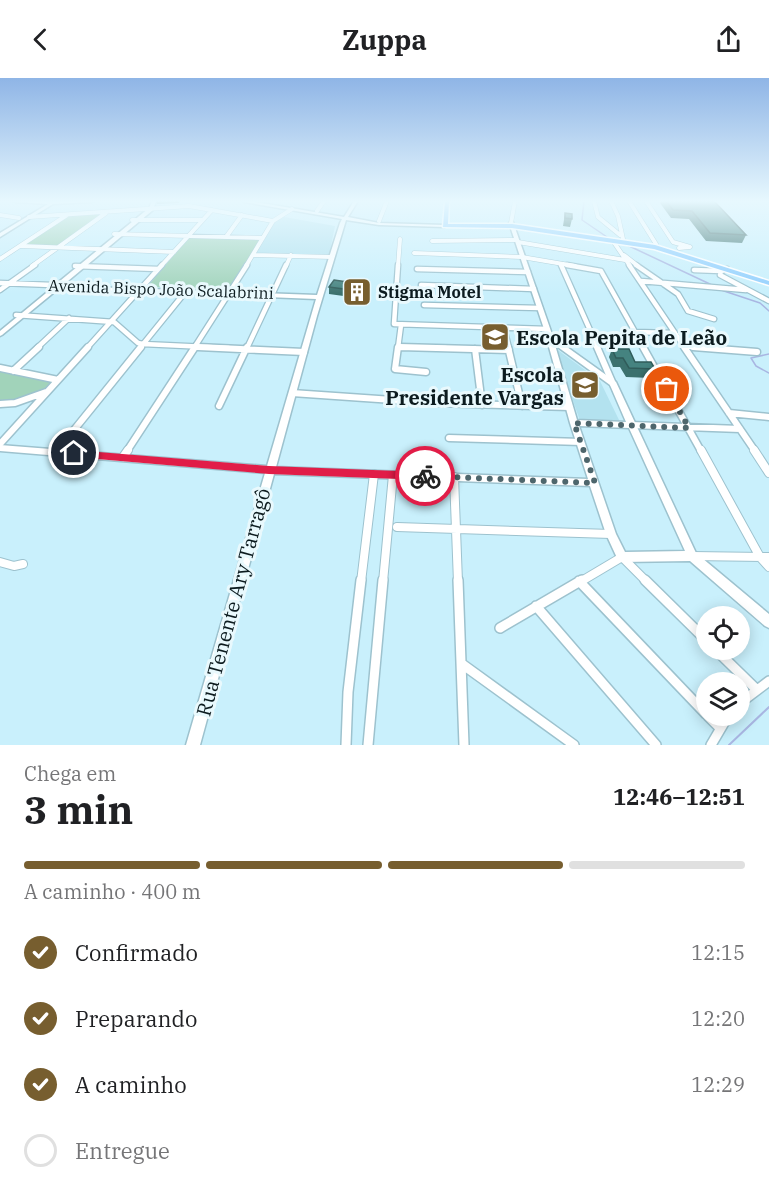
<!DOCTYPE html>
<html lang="pt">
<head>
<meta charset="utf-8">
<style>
	:root { --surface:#fff; --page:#f6f6f6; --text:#202124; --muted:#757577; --line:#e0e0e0; --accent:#775e2f }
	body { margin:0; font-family:"IBM Plex Serif",serif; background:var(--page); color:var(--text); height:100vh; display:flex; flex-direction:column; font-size:22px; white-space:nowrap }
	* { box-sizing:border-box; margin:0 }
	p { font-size:20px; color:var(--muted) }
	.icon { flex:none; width:33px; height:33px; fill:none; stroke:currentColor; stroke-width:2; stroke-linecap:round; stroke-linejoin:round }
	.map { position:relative; height:667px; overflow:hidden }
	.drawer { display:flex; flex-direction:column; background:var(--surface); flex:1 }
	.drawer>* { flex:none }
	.controls { position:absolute; left:696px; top:528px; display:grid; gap:12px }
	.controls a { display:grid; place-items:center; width:54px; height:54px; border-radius:50%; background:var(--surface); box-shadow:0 3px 15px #0003; font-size:30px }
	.pin { position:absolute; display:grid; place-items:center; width:51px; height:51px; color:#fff; margin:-26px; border:3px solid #fff; border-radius:50%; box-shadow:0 2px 6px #0007 }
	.courier { position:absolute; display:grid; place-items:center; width:60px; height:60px; margin:-30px; border:4px solid #e11d48; border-radius:50%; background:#fff; color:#222; box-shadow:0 2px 8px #0007 }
	.head em { font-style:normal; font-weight:700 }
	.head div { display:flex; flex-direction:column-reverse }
	.head { display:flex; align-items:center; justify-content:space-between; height:102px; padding:0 24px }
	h1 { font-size:39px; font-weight:700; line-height:45px }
	.bar { display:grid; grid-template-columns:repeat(4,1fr); gap:9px 6px; align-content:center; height:72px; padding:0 24px }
	.bar i { height:8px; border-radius:4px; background:var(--line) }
	.bar .current { background:var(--accent) }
	.bar p { grid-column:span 4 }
	ol { padding:0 24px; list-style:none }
	li { display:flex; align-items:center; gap:18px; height:66px }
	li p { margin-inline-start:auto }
	li .icon { padding:6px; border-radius:50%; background:var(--accent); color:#fff; stroke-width:4 }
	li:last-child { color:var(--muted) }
	li i { width:33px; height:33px; border:3px solid var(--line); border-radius:50% }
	header { display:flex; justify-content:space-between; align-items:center; height:78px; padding:0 24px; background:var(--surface); font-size:27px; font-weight:700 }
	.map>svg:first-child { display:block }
	.built { fill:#b3e2ef }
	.green { fill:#a1d3ba }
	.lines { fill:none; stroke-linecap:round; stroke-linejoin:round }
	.stream-far1 { stroke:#a9b6e2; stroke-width:1.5 }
	.stream { stroke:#a9b6e2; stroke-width:2 }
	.street-far4-casing { stroke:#9dc2ce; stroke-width:5 }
	.street-far3-casing { stroke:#9dc2ce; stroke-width:7 }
	.street-far2-casing { stroke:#9dc2ce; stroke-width:9 }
	.street-far1-casing { stroke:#9dc2ce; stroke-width:10 }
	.street-casing { stroke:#9dc2ce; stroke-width:12 }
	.secondary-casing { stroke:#9dc2ce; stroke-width:3 }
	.primary-casing { stroke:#fff; stroke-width:3 }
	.street-far4 { stroke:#fff; stroke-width:4 }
	.street-far3 { stroke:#fff; stroke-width:4.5 }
	.street-far2 { stroke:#fff; stroke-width:6 }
	.street-far1 { stroke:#fff; stroke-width:8 }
	.street { stroke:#fff; stroke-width:9 }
	.secondary { fill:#fff; fill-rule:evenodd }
	.primary { fill:#93d0fe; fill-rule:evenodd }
	.wall { fill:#3b716e }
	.shaded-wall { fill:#305c5a }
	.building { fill:#458380; stroke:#305c5a; stroke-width:1.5 }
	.route { fill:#e11d48 }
	.done { stroke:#4e666c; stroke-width:6; stroke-dasharray:0 10.8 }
	.labels { text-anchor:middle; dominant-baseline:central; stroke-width:6; stroke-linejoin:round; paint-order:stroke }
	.far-street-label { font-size:16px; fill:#0c1b1f; stroke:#e9f9fd }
	.far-poi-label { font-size:16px; font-weight:bold; fill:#0c1b1f; stroke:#e9f9fd; text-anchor:start }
	.poi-label { font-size:20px; font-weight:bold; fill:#0c1b1f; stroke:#e9f9fd; text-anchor:start }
	.street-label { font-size:20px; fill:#0c1b1f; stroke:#e9f9fd }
</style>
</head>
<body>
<header><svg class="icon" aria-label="back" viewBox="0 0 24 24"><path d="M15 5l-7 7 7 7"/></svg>Zuppa<svg class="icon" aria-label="share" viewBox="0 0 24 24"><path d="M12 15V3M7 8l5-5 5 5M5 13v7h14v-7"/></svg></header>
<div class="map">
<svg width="769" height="667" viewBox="0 0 769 667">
	<rect width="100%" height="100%" fill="#c9f0fc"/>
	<path class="built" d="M284 139 335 148 329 178 256 176 275 144Z
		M555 270 600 303 620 344 580 343Z"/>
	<path class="green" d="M105 135 58 169 24 167 70 137Z
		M189 159 260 161 230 211 147 209Z
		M0 292 56 304C43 318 19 325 0 323Z"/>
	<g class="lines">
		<path class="stream-far1" d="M584 123 582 142 607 159
			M627 167 712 207
			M721 212 760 225 769 233
			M769 276 751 280 756 288 769 295"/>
		<path class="stream" d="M729 667 769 629"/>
		<g class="street-far4-casing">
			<path id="street-far4" d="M594 123 598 139 620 157
				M611 123 618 138 623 161
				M629 123 656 166
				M646 123 673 164 690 169 679 170
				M317 133 324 123
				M0 137 19 140
				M29 139 189 128 273 143
				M132 142H202
				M379 143 387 123
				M511 145 515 123
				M114 156 263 160
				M226 159 242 137
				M432 163 516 162
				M613 163 630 188
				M518 164 625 182
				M21 168 174 174
				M414 175 522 179 575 188
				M253 177 332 179
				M624 177 638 188
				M0 181 67 137
				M561 186 562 188
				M32 188 106 135
				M75 188H86
				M161 188 212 132
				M246 188 273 143 292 131
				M286 188 291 177
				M398 188 400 161"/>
		</g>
		<g class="street-far3-casing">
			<path id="street-far3" d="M398 187 394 246 547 251
				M561 187 598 270
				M567 187 601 193 644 270
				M629 187 685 270
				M636 187 678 216 688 233 714 241
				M75 188 158 191
				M417 191 528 194
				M727 191 721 193 720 197 769 223
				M694 192 721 193
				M641 203 746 212
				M0 205 52 207
				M421 207 534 211
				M0 212 35 187
				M424 227 540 230
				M16 237 114 244 138 265 143 266 229 270
				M504 250 509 270
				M634 254 675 255
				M684 268 711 270
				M400 269 446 270
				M37 270 69 240
				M87 270 162 187
				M140 270 187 212
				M194 270 247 187
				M247 270 286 187
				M398 270 401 247"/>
		</g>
		<g class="street-far2-casing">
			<path id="street-far2" d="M198 269 304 274
				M398 269 395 291 426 294
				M400 269 509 272
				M508 269 522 328
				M597 269 613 306
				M643 269 701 373
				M684 269 755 373
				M693 269 757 274
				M475 271 482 327
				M0 290 58 302
				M13 293 39 269
				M292 315 436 325 569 329
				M0 326 15 325 46 314
				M219 328 247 269
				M729 335 769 339
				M631 347 740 351
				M449 360 581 364
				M0 366 88 269
				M57 373 141 269
				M127 373 195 269"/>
		</g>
		<g class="street-far1-casing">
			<path id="street-far1" d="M701 372 760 479 769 489
				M754 372 769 395
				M57 374 59 372
				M123 379 128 372
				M454 399 458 504
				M397 449 611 456
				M692 478 769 479
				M0 484 14 488 23 486
				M361 504 374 396
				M383 504 393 397
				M580 504 622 479 647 504"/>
		</g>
		<g class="street-casing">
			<path id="street" d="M458 502 464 667
				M645 502 706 562
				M579 503 706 636
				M536 528 656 667
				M500 550 582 502
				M716 572 756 611
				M462 586 574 667
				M740 625 769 603
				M708 638 720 650
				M346 667 348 614 361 502
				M368 667 383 502
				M711 667 728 638"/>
		</g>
		<g class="secondary-casing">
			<path id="secondary" d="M13 123H94L92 124 53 126 0 159V155L48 126 15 124Z
				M152 123H156L153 132 62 208 317 217 340 145 342 141 244 124 242 123H250L344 139 354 123H358L348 139 379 145 445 147 447 148 445 149 379 147 346 142 317 238 276 389 588 401 570 345 544 251 509 145 513 144 553 259 616 304 696 475 769 536V550L765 548 690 483 622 484 618 482 606 456 590 408 274 396 200 667H186L265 395 0 373V367L267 388 316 221 58 211 2 257 0 258V253L51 211 47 210V208L55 207 149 130ZM555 267 610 307 626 344 577 342ZM579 348 629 350 685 473 625 474 616 456Z"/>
		</g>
		<g class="primary-casing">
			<path id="primary" d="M445 123H449L448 146H512L655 167 769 203V207L654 171 512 150 443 149Z"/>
		</g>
		<use href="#street-far4" class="street-far4"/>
		<use href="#street-far3" class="street-far3"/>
		<use href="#street-far2" class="street-far2"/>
		<use href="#street-far1" class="street-far1"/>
		<use href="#street" class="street"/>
		<use href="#secondary" class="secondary"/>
		<use href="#primary" class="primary"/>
	</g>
	<path class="wall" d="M156 123H180L179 125 157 126Z
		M661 123H714L746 157 742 165 706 163 689 141 671 140 660 125Z
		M565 135 572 141 570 149 563 148Z
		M362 206 363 213 358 220 329 216V209Z
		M612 271 635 284 655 291 651 300 626 299 620 289H613L609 279Z"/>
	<path class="shaded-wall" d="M362 206 363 213 358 220V213Z"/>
	<path class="building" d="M666 123H714L746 157 710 155 692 133 673 132Z
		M565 135 572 136V141L565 140Z
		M334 202 362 206 358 213 329 209Z
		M612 271H629L635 284H651L655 291 629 290 623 280H616Z"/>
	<linearGradient id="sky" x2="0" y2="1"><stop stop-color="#8fb5e6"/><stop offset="0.57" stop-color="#e7f8fe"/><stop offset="1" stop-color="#e7f8fe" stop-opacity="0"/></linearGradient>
	<rect width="769" height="216" fill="url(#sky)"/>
	<path class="route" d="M74 372 269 388 425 394 431 398 425 402 269 396 74 379 69 375Z"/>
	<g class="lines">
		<path class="done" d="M425 398 595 405 574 345 689 350 667 311"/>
	</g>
	<defs>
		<g id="building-square" transform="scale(1.5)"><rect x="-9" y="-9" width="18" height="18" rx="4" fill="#775e2f" stroke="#e9f9fd"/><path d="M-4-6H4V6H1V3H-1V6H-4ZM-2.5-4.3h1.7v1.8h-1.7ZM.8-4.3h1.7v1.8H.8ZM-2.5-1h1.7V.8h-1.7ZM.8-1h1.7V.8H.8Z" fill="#fff"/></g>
		<g id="school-square" transform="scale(1.5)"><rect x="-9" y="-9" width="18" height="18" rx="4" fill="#775e2f" stroke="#e9f9fd"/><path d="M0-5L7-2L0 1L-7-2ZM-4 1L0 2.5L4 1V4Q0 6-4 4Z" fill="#fff"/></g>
	</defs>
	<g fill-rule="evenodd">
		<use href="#building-square" x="357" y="214"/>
		<use href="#school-square" x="495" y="259"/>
		<use href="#school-square" x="585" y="307"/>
	</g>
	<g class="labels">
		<g class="far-street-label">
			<text transform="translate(161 211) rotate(2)">Avenida Bispo João Scalabrini</text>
		</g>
		<g class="far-poi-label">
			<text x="378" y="214">Stigma Motel</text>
		</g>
		<g class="poi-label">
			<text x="516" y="259">Escola Pepita de Leão</text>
			<text x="564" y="296" text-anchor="end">Escola<tspan x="564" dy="23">Presidente Vargas</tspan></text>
		</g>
		<g class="street-label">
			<text transform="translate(233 524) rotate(-75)">Rua Tenente Ary Tarragô</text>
		</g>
	</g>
</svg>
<div class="controls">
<a><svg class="icon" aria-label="locate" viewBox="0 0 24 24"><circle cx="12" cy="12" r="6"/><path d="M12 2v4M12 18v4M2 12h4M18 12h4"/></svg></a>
<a><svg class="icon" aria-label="layers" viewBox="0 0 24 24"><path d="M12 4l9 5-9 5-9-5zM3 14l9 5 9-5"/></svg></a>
</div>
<div class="pin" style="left:667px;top:311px;background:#ea580c"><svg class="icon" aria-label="bag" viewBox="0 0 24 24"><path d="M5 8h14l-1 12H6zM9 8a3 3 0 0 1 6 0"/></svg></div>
<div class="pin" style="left:74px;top:375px;background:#1f2937"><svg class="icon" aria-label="home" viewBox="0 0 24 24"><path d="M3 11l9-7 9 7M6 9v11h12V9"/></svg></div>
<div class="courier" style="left:425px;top:398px"><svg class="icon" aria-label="bike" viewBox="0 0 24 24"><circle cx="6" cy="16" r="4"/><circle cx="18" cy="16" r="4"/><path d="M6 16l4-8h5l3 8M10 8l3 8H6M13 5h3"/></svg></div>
</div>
<section class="drawer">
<div class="head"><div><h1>3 min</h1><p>Chega em</p></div><em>12:46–12:51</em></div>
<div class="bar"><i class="current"></i><i class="current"></i><i class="current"></i><i></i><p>A caminho · 400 m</p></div>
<ol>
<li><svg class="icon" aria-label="check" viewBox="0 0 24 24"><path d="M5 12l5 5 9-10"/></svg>Confirmado<p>12:15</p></li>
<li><svg class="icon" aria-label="check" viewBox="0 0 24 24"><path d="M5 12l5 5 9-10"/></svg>Preparando<p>12:20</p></li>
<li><svg class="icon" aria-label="check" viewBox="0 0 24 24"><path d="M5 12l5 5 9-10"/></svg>A caminho<p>12:29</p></li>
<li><i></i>Entregue</li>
</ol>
</section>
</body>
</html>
